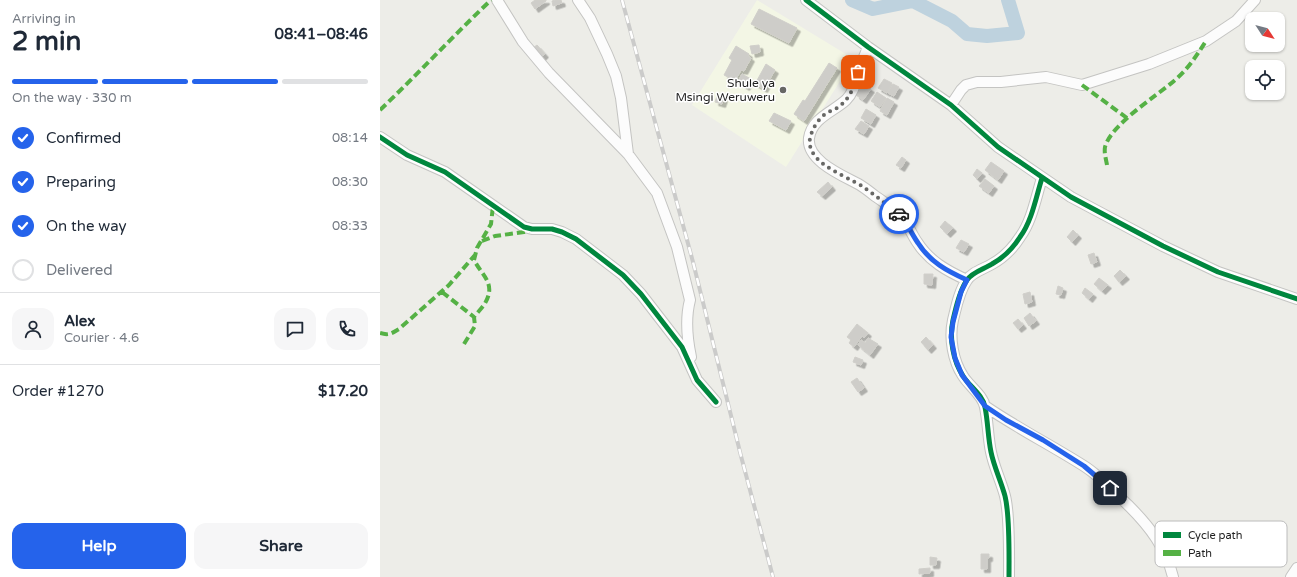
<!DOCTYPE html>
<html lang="en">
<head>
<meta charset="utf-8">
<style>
	:root { --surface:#fff; --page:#f6f6f7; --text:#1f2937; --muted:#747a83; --line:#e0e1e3; --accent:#2563eb }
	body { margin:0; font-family:"Varela Round",sans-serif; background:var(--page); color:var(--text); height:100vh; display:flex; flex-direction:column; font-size:15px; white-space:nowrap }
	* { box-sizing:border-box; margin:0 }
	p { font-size:13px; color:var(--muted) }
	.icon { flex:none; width:22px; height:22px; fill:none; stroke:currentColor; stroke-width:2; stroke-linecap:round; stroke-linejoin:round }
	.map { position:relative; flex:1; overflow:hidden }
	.side { display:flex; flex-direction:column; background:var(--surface); width:380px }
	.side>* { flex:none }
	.needle { width:26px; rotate:126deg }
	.tools { position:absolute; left:865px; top:12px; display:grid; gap:8px }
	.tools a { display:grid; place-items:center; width:40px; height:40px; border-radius:8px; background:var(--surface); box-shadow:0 1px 3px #0004; font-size:20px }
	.pin { position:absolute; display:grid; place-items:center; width:34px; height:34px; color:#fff; margin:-17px; border-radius:8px; box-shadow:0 2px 6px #0006 }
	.courier { position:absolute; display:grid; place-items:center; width:40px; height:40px; margin:-20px; border:3px solid #2563eb; border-radius:50%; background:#fff; color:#222; box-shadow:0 1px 5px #0007 }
	.overview em { font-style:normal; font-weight:700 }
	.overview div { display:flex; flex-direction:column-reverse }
	.overview { display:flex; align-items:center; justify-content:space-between; height:68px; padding:0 12px }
	h1 { font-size:26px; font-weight:700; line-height:30px }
	.bar { display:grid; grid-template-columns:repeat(4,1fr); gap:6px 4px; align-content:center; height:48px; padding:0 12px }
	.bar i { height:5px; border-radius:3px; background:var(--line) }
	.bar .selected { background:var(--accent) }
	.bar p { grid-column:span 4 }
	.line { display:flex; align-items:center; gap:10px; padding:0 12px; border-top:1px solid var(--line) }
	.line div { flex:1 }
	.round { display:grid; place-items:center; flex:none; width:42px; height:42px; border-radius:12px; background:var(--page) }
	ol { padding:0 12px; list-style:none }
	li { display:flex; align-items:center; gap:12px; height:44px }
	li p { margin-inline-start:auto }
	li .icon { padding:4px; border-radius:50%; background:var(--accent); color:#fff; stroke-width:4 }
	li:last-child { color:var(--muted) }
	li i { width:22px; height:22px; border:2px solid var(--line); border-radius:50% }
	.button { display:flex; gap:8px; margin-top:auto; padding:8px 12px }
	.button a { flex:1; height:46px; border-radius:12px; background:var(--accent); color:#fff; font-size:16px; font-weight:700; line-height:46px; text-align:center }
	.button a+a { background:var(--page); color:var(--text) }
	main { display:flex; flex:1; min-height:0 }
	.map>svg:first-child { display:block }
	.education { fill:#f3f6e5 }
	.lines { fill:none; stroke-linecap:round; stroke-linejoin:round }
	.river { stroke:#bed2de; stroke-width:14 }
	.building { fill:#cecdc9; stroke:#d0cfca; filter:url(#shadow) }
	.minor-casing { stroke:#c4c4c2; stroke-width:12 }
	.minor { stroke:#fcfcfc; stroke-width:10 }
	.rail-casing { stroke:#cbcbca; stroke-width:4 }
	.rail { stroke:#fff; stroke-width:2.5; stroke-dasharray:8; stroke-linecap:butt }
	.quiet { stroke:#55b145; stroke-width:4; stroke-dasharray:8 4; stroke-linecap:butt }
	.cycleway-casing { stroke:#fff; stroke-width:8 }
	.cycleway { stroke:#00873e; stroke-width:5 }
	.done { stroke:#676765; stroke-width:4; stroke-dasharray:0 7.2 }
	.route { stroke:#2563eb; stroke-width:5 }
	.poi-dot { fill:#676765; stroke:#fff; stroke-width:1.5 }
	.labels { text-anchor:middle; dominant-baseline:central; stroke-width:3; stroke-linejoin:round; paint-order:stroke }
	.poi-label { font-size:12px; fill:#1f1f1f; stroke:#fff; text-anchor:end }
	.key { fill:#fff; stroke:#bcbcbc; stroke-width:1 }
	.key-label { font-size:11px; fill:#1f1f1f }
</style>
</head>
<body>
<main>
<section class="side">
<div class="overview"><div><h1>2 min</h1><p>Arriving in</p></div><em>08:41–08:46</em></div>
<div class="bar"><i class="selected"></i><i class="selected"></i><i class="selected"></i><i></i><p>On the way · 330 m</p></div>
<ol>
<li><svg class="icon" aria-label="check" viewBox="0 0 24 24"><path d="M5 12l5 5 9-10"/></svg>Confirmed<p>08:14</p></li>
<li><svg class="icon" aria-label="check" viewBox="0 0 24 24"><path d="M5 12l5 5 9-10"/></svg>Preparing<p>08:30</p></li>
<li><svg class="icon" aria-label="check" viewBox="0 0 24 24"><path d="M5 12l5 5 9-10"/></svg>On the way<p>08:33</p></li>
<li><i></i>Delivered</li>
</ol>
<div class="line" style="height:72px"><a class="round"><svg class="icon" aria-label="person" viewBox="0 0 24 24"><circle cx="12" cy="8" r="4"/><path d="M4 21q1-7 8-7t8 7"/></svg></a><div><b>Alex</b><p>Courier · 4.6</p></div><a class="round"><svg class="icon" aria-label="chat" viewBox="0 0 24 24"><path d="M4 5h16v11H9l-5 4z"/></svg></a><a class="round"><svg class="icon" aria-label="phone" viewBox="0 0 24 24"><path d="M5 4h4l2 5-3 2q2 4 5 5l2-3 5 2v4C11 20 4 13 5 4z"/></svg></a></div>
<div class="line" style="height:52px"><div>Order #1270</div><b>$17.20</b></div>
<div class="button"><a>Help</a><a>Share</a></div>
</section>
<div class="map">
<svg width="917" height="577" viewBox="0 0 917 577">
	<defs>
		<filter id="shadow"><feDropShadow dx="3.5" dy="3.5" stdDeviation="0" flood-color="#0004"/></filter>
	</defs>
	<rect width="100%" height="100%" fill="#edede8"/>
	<path class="education" d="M377 0 474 59 406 167 312 105Z"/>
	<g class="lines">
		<path class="river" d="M472 0 493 9 533 1 572 21 587 34 607 36 638 33 628 0"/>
	</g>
	<path class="building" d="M155 0H166V1L155 9 151 3Z
		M175 0H181L182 3 173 6 172 1Z
		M379 9 417 28 409 43 371 24Z
		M157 45 165 54 159 60 150 50Z
		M379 45 380 52 372 54 370 46Z
		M356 46 369 54 368 56 371 58 364 71 361 70 355 81 344 75 352 60 349 58Z
		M449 63 457 68 424 121 414 114 423 100 425 101Z
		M386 64 395 70 384 89 375 84Z
		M362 74 371 79 366 87 358 82Z
		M504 79 512 83 507 93 498 88Z
		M483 84 491 89 483 100 476 95Z
		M513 84 519 87 514 96 508 93Z
		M497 92 506 98 500 107 491 101Z
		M337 96 344 98 342 104 335 102Z
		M507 98 514 102 507 115 500 111Z
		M486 109 496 115 491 124 481 118Z
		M394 113 411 121 406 130 389 121Z
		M481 121 489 126 484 134 475 129Z
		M522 157 526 160 521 168 516 165Z
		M611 162 624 171 618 180 605 170Z
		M597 169 602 173 597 179 593 175Z
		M605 179 614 186 609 193 599 186Z
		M448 182 452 187 442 196 437 192Z
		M565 221 573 228 567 234 560 227Z
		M693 230 698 235 692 242 687 237Z
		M581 240 589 244 584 252 576 248Z
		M714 253 717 262 711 264 708 255Z
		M740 270 746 276 739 282 734 276Z
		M544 274H553L552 285 544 284Z
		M719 278 728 285 722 291 714 284Z
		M678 286 683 288 681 295 676 294Z
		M705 288 713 294 709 299 702 293Z
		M650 292 652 302 645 304 643 294Z
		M650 313 656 321 649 326 644 318Z
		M638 319 643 325 638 329 633 323Z
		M477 324 488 333 484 338 482 336 474 347 469 343 471 340 467 337Z
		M546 337 553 345 548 350 541 342Z
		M488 338 498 344 490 355 478 345 481 340 485 343Z
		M475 357 483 360 481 365 473 362Z
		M477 378 484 388 478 392 471 382Z
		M601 554H609V558H607V569H601Z
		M550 557 557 558 556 565H550Z
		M550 568V573L539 574V569Z"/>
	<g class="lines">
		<g class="minor-casing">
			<path id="minor" d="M117 0 143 42 169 73 248 154
				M198 0 210 18 227 54 236 76 241 98 248 154 277 193 297 247 310 300C305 319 307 338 311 357
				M426 0 488 47 571 105 618 147 691 197 783 246 838 272 917 299
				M488 47C485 55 481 64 478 73 475 83 474 92 466 100 453 112 432 118 429 138 426 161 464 176 480 185 485 188 490 192 495 196 504 202 516 210 523 219 529 226 532 235 537 242 549 261 567 271 587 280
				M571 105 581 90 586 85 597 82H621L666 77 702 85 769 64 826 41 856 21 875 0
				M0 137 27 155 65 172 144 227 152 229H172L182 232 196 239 243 275 261 294 302 347 317 380 336 402
				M605 406C637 428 671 445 704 466 720 476 734 492 749 506 770 527 786 548 793 577
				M629 577C629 555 630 516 625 496 621 481 614 467 611 452 608 438 608 422 605 407 603 395 589 386 583 376 573 361 569 338 573 320 576 308 579 291 587 280 592 272 604 269 612 264 623 258 633 248 640 237 652 221 656 197 662 178
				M911 577 917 568"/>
		</g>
		<use href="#minor" class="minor"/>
		<g class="rail-casing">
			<path id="rail" d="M242 0 313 262 361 456 393 577"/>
		</g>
		<use href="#rail" class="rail"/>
		<path class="quiet" d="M702 85 747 118
			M0 110C38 74 73 36 111 0
			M727 165C726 159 724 153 725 147 731 124 777 96 795 80 808 69 817 55 826 41
			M102 241 115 236 144 232 150 230
			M62 292 94 317
			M0 333C9 336 12 333 19 329L69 285 95 255
			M84 344 95 326 94 317C97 313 101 309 104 305 117 284 103 277 94 260L97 248 111 224 113 206"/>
		<g class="cycleway-casing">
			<path id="cycleway" d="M426 0 488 47 571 105 618 147 691 197 783 246 838 272 917 299
				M0 137 27 155 65 172 144 227 152 229H172L182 232 196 239 243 275 261 294 302 347 317 380 336 402
				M629 577C629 555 630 516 625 496 621 481 614 467 611 452 608 438 608 422 605 407 603 395 589 386 583 376 573 361 569 338 573 320 576 308 579 291 587 280 592 272 604 269 612 264 623 258 633 248 640 237 652 221 656 197 662 178"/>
		</g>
		<use href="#cycleway" class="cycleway"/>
	</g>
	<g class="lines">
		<path class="done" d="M478 72C475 86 470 99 457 108 453 110 448 112 444 115 439 119 435 125 433 130 417 160 463 174 482 186 495 195 507 205 519 214"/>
		<path class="route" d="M519 214C527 222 531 233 538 243 550 262 567 271 587 280L581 292 573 322 571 337 575 358 582 375 605 406 626 420 663 440 704 466 730 488"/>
	</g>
	<circle class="poi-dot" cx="403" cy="90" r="4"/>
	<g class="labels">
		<g class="poi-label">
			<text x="395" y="83">Shule ya<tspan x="395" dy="14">Msingi Weruweru</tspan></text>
		</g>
	</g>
	<rect x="775" y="521" width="132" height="46" rx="6" class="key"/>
	<rect x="783" y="532" width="18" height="6" fill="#00873e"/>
	<rect x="783" y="550" width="18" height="6" fill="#55b145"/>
	<g class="key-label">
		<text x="808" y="539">Cycle path</text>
		<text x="808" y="557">Path</text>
	</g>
</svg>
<div class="tools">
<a><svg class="needle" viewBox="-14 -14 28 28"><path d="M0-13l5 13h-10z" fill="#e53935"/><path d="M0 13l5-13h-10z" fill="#747a83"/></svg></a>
<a><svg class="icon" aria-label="locate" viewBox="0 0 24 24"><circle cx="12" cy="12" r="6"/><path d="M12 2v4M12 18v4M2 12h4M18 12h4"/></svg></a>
</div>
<div class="pin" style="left:478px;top:72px;background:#ea580c"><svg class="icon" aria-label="bag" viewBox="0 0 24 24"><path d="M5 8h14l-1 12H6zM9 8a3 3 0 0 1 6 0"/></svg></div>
<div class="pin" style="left:730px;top:488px;background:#1f2937"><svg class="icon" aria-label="home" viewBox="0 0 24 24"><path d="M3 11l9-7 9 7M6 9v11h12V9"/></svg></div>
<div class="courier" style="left:519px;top:214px"><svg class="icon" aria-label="car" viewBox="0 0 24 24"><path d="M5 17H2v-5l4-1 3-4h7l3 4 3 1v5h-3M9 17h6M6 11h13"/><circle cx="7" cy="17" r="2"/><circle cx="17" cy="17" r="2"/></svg></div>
</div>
</main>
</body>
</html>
